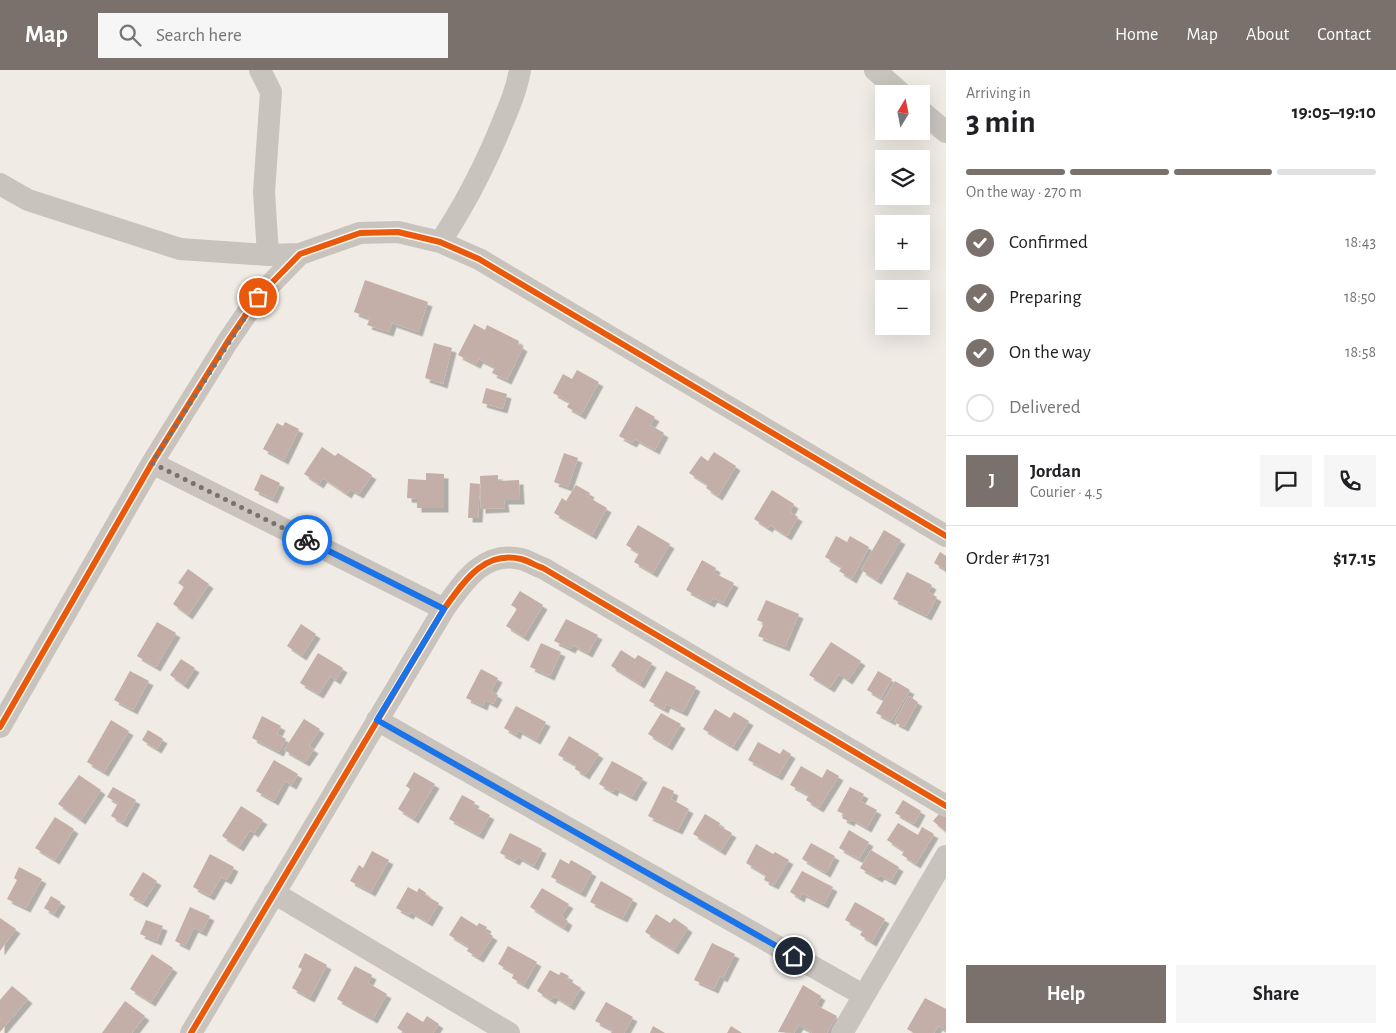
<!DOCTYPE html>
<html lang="en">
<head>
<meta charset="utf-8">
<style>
	:root { --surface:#fff; --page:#f6f6f6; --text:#202124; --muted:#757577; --line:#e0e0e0; --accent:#7a716c }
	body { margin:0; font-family:"Alegreya Sans",sans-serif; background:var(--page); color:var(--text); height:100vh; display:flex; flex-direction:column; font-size:19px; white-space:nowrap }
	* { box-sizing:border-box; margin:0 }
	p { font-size:16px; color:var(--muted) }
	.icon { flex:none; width:28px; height:28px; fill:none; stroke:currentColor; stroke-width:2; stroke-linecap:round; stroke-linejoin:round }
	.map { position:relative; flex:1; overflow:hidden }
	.panel { display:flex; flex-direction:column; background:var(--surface); width:450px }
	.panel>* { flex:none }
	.needle { width:32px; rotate:10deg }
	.controls { position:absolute; left:875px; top:15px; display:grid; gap:10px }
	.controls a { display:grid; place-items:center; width:55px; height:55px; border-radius:0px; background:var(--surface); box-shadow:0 5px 20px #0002; font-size:25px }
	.pin { position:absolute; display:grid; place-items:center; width:42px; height:42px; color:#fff; margin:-21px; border:2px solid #fff; border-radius:50%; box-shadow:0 1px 5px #0007 }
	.courier { position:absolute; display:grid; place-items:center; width:50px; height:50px; margin:-25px; border:4px solid #1a73e8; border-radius:50%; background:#fff; color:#222; box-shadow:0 1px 6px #0007 }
	.head em { font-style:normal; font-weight:700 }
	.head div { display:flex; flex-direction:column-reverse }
	.head { display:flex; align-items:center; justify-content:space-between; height:85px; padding:0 20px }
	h1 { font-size:32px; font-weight:700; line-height:38px }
	.bar { display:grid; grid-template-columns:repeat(4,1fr); gap:8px 5px; align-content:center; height:60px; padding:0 20px }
	.bar i { height:6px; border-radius:4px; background:var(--line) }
	.bar .selected { background:var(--accent) }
	.bar p { grid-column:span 4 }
	.line { display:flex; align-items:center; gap:12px; padding:0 20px; border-top:1px solid var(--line) }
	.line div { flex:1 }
	.round { display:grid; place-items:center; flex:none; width:52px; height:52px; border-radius:0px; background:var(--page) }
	ol { padding:0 20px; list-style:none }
	li { display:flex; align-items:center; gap:15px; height:55px }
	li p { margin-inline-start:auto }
	li .icon { padding:5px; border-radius:50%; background:var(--accent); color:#fff; stroke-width:4 }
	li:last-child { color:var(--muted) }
	li i { width:28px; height:28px; border:2px solid var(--line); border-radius:50% }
	.primary-button { display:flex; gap:10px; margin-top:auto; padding:10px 20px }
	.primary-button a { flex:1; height:58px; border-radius:0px; background:var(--accent); color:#fff; font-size:20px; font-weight:700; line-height:58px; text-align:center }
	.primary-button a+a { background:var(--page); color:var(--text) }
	header { display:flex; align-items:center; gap:30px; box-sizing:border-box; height:70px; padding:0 25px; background:var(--accent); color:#fff }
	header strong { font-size:24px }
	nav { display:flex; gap:28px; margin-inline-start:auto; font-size:18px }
	.search { width:350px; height:45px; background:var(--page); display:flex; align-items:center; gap:12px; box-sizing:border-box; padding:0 18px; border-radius:0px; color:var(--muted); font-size:19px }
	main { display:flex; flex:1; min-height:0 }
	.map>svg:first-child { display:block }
	.building { fill:#c3afa7; filter:url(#shadow) }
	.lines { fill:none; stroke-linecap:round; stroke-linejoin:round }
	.minor { stroke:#c9c3be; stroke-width:22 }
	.cycleway-casing { stroke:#fbf5ee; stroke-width:9 }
	.cycleway { stroke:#e8590c; stroke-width:6 }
	.done { stroke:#7a716c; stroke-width:5; stroke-dasharray:0 9 }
	.route { stroke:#1a73e8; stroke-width:6 }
</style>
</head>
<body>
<header>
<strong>Map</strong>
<div class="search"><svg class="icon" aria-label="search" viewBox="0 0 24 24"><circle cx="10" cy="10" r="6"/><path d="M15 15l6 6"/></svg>Search here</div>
<nav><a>Home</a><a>Map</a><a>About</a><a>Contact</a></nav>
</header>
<main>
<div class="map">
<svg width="946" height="963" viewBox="0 0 946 963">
	<defs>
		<filter id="shadow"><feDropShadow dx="4.5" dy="4.5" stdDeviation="0" flood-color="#0004"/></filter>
	</defs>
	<rect width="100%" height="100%" fill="#f0ebe5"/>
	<path class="building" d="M365 210 428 232 418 262 392 253 389 262 367 255 370 248 354 242Z
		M474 254 485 260 487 255 519 271 518 274 523 277 507 310 492 303 495 297 479 289 476 294 458 285Z
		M434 273 452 278 443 314 425 308Z
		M577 300 599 312 581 345 567 337 570 332 553 323 563 304 572 309Z
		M486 318 507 324 503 339 482 333Z
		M636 336 655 347 650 355 664 363 655 380 635 369 632 373 619 366Z
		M285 352 299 359 284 390 263 379 277 353 283 356Z
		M322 377 335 386 338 383 372 405 359 424 350 419 347 424 323 408 319 414 304 404Z
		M714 382 736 396 718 426 706 418 708 415 689 403 701 386 708 391Z
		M564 383 578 388 568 417 554 412Z
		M426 403 444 404V438H417V429L407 428 408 409 426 410Z
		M261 404 280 413 273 429 254 420Z
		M498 405V411L519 410 520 430H504L505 438 481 439 480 406Z
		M470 413 480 414 478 448H468Z
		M576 415 590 423 588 427 607 438 592 465 554 443 562 428 566 431Z
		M772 420 794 434 790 442 798 447 787 466 770 455 768 458 754 449Z
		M638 455 670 474 653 503 634 492 639 483 626 475Z
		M884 460 901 470 877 510 861 500Z
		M836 466 847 472 850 466 869 477 852 509 839 501 842 497 825 487Z
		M940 482 946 486V500L934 493Z
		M702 490 716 498 714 503 734 513 723 533 713 528 710 533 686 520Z
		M188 499 209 514 188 545 173 534 184 517 178 513Z
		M907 502 932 515 928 522 937 527 927 546 893 529Z
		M520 521 543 535 524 567 506 556 517 539 511 535Z
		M766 530 799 544 785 577 758 566 764 553 757 550Z
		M566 549 598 565 588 583 573 575 571 579 554 571Z
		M157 552 176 563 156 597 137 586Z
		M301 554 316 564 302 586 287 576Z
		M831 572 861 591 848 610 839 604 830 618 809 605Z
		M541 573 561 582 550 606 530 597Z
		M621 580 635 589 638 585 652 593 640 614 611 596Z
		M318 583 343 598 336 610 330 606 319 624 300 613Z
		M181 589 195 598 184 615 170 605Z
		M481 599 498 608 491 621 498 625 493 634 485 630 483 636 466 628Z
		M130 601 149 611 133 640 114 630Z
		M666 601 696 617 683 642 666 634 664 639 649 631Z
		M878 601 892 609 881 628 867 620Z
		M895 611 910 620 891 651 876 643Z
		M909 626 918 632 904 657 894 652Z
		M516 636 546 652 536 670 518 660 516 665 504 658Z
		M715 639 730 648 734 642 749 651 733 677 703 659Z
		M661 643 681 654 668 676 648 664Z
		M262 646 281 656 277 664 286 669 279 682 252 668Z
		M304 649 320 659 309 676 314 679 305 692 284 680Z
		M111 650 129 661 104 702 87 692Z
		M148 660 163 669 157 679 142 670Z
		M569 666 599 684 585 705 575 699 576 695 558 685Z
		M758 672 780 684 783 679 791 684 778 706 748 690Z
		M274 690 298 704 292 715 285 711 274 731 256 721Z
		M612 691 643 708 632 727 615 718 613 722 599 714Z
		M801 696 822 708 827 699 839 706 819 738 806 730 809 725 790 715Z
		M414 702 435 714 414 749 398 739 410 719 406 716Z
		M79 705 101 720 81 750 58 734Z
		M663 716 674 721 671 729 689 739 678 760 648 746Z
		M113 717 136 730 123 753 111 746 118 733 107 727Z
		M850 717 864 724 860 731 877 740 867 758 851 749 850 752 842 748 844 744 837 741Z
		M462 725 475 732 473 736 490 745 479 765 449 749Z
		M903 730 921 741 914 754 895 743Z
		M241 736 263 750 254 763 250 760 239 777 222 766Z
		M944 738 946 740V762L933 751Z
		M705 744 720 753 719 756 732 763 721 781 693 764Z
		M55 747 74 759 55 790 35 778Z
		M898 753 918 765 922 757 934 764 916 794 902 785 904 781 887 770Z
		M849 760 869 772 859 789 839 778Z
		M510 763 542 779 534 796 518 787 515 791 500 783Z
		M811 773 835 786 826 803 802 789Z
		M756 774 773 784 775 782 789 790 774 815 764 810 766 805 746 793Z
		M871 780 899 797 891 811 880 805 878 808 860 798Z
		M372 781 389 790 371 822 350 811 359 795 363 798Z
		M210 784 234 797 227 810 221 807 210 826 193 817Z
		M560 789 569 794 571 790 592 802 581 823 551 807Z
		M19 797 42 809 26 838 7 829 17 810 14 808Z
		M802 801 833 817 824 834 802 823 800 828 790 822Z
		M143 802 157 811 143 833 129 825Z
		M601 811 633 829 623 848 590 832Z
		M408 817 417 822 419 818 426 823 425 825 439 833 428 852 411 842 409 845 396 838Z
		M542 818 569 834 561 846 568 851 564 858 530 837Z
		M51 826 61 832 54 844 44 838Z
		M855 832 885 849 872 872 860 865 863 860 845 850Z
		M190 837 210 846 202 862 194 858 185 876 175 871Z
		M656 844 670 853 674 848 688 858 674 880 645 862Z
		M461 846 477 856 479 853 487 857 485 861 493 866 479 888 467 881 469 877 449 865Z
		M0 848 16 859 0 881Z
		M146 850 163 856 157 871 140 864Z
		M712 873 735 884 723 908 720 906 714 919 694 910Z
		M508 876 537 892 524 915 512 908 514 903 498 894Z
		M305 883 327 895 310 928 292 918 302 899 298 897Z
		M152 884 173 898 151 932 130 919Z
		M355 896 372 905 368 913 387 924 373 949 337 929Z
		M550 900 559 905 561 902 569 906 567 909 581 918 570 936 554 926 551 930 537 921Z
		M803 915 821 926 816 935 837 946 827 963H811L812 962 799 955 794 963 778 962Z
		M12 916 28 929 0 962V930Z
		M925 928 946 939V960L938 956 934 963H914L907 959Z
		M125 931 145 946 132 963H102Z
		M606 932 633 947 624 963H611L613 960 595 951Z
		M407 942 423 952 427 946 439 954 433 963H405L397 958Z
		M653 956 665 963H650Z
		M731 956 742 963H727Z"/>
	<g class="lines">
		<path class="minor" d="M260 0 271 22 264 122 268 185
			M875 0 902 24
			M921 41 946 62
			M0 114 28 130 180 179 268 185 300 184
			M440 172C463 138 481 103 497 66 506 44 516 23 520 0
			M152 393 444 539
			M377 650 863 925
			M0 657 152 393 228 271 258 227 300 184 360 163 398 162 440 172 479 189 946 466
			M274 823 509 963
			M191 963 444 539C463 513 483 480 521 489 529 491 536 496 543 498L946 736
			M842 963 946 786"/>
		<g class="cycleway-casing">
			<path id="cycleway" d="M0 657 152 393 228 271 258 227 300 184 360 163 398 162 440 172 479 189 946 466
				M191 963 444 539C463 513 483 480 521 489 529 491 536 496 543 498L946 736"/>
		</g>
		<use href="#cycleway" class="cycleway"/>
	</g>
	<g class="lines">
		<path class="done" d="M258 227 152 393 307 470"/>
		<path class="route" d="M307 470 444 539 377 650 794 886"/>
	</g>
</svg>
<div class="controls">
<a><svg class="needle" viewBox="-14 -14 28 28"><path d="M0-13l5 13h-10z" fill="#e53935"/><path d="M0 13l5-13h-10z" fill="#757577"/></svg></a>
<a><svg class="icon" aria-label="layers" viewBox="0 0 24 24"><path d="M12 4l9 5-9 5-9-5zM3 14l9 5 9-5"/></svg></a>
<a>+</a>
<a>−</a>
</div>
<div class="pin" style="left:258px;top:227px;background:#ea580c"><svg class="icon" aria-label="bag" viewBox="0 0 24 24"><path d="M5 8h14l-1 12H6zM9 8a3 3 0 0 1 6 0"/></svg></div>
<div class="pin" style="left:794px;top:886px;background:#1f2937"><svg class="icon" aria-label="home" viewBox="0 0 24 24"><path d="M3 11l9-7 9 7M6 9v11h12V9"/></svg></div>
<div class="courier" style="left:307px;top:470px"><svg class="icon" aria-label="bike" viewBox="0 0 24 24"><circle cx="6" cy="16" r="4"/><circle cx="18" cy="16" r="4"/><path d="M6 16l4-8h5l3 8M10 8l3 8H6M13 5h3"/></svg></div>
</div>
<section class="panel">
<div class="head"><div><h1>3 min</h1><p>Arriving in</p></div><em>19:05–19:10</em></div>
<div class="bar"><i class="selected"></i><i class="selected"></i><i class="selected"></i><i></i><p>On the way · 270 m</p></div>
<ol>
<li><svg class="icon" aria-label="check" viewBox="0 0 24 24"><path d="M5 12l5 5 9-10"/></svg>Confirmed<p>18:43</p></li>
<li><svg class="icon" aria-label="check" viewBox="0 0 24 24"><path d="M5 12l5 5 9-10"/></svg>Preparing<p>18:50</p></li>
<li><svg class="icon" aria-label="check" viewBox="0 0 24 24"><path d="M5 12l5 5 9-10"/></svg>On the way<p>18:58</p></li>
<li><i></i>Delivered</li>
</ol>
<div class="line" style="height:90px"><b class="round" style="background:var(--accent);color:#fff">J</b><div><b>Jordan</b><p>Courier · 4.5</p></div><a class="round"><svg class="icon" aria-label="chat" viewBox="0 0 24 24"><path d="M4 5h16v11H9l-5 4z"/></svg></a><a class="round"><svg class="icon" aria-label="phone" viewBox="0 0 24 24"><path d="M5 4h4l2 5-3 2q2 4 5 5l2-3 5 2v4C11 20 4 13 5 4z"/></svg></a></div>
<div class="line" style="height:65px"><div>Order #1731</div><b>$17.15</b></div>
<div class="primary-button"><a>Help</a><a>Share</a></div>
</section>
</main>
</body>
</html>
